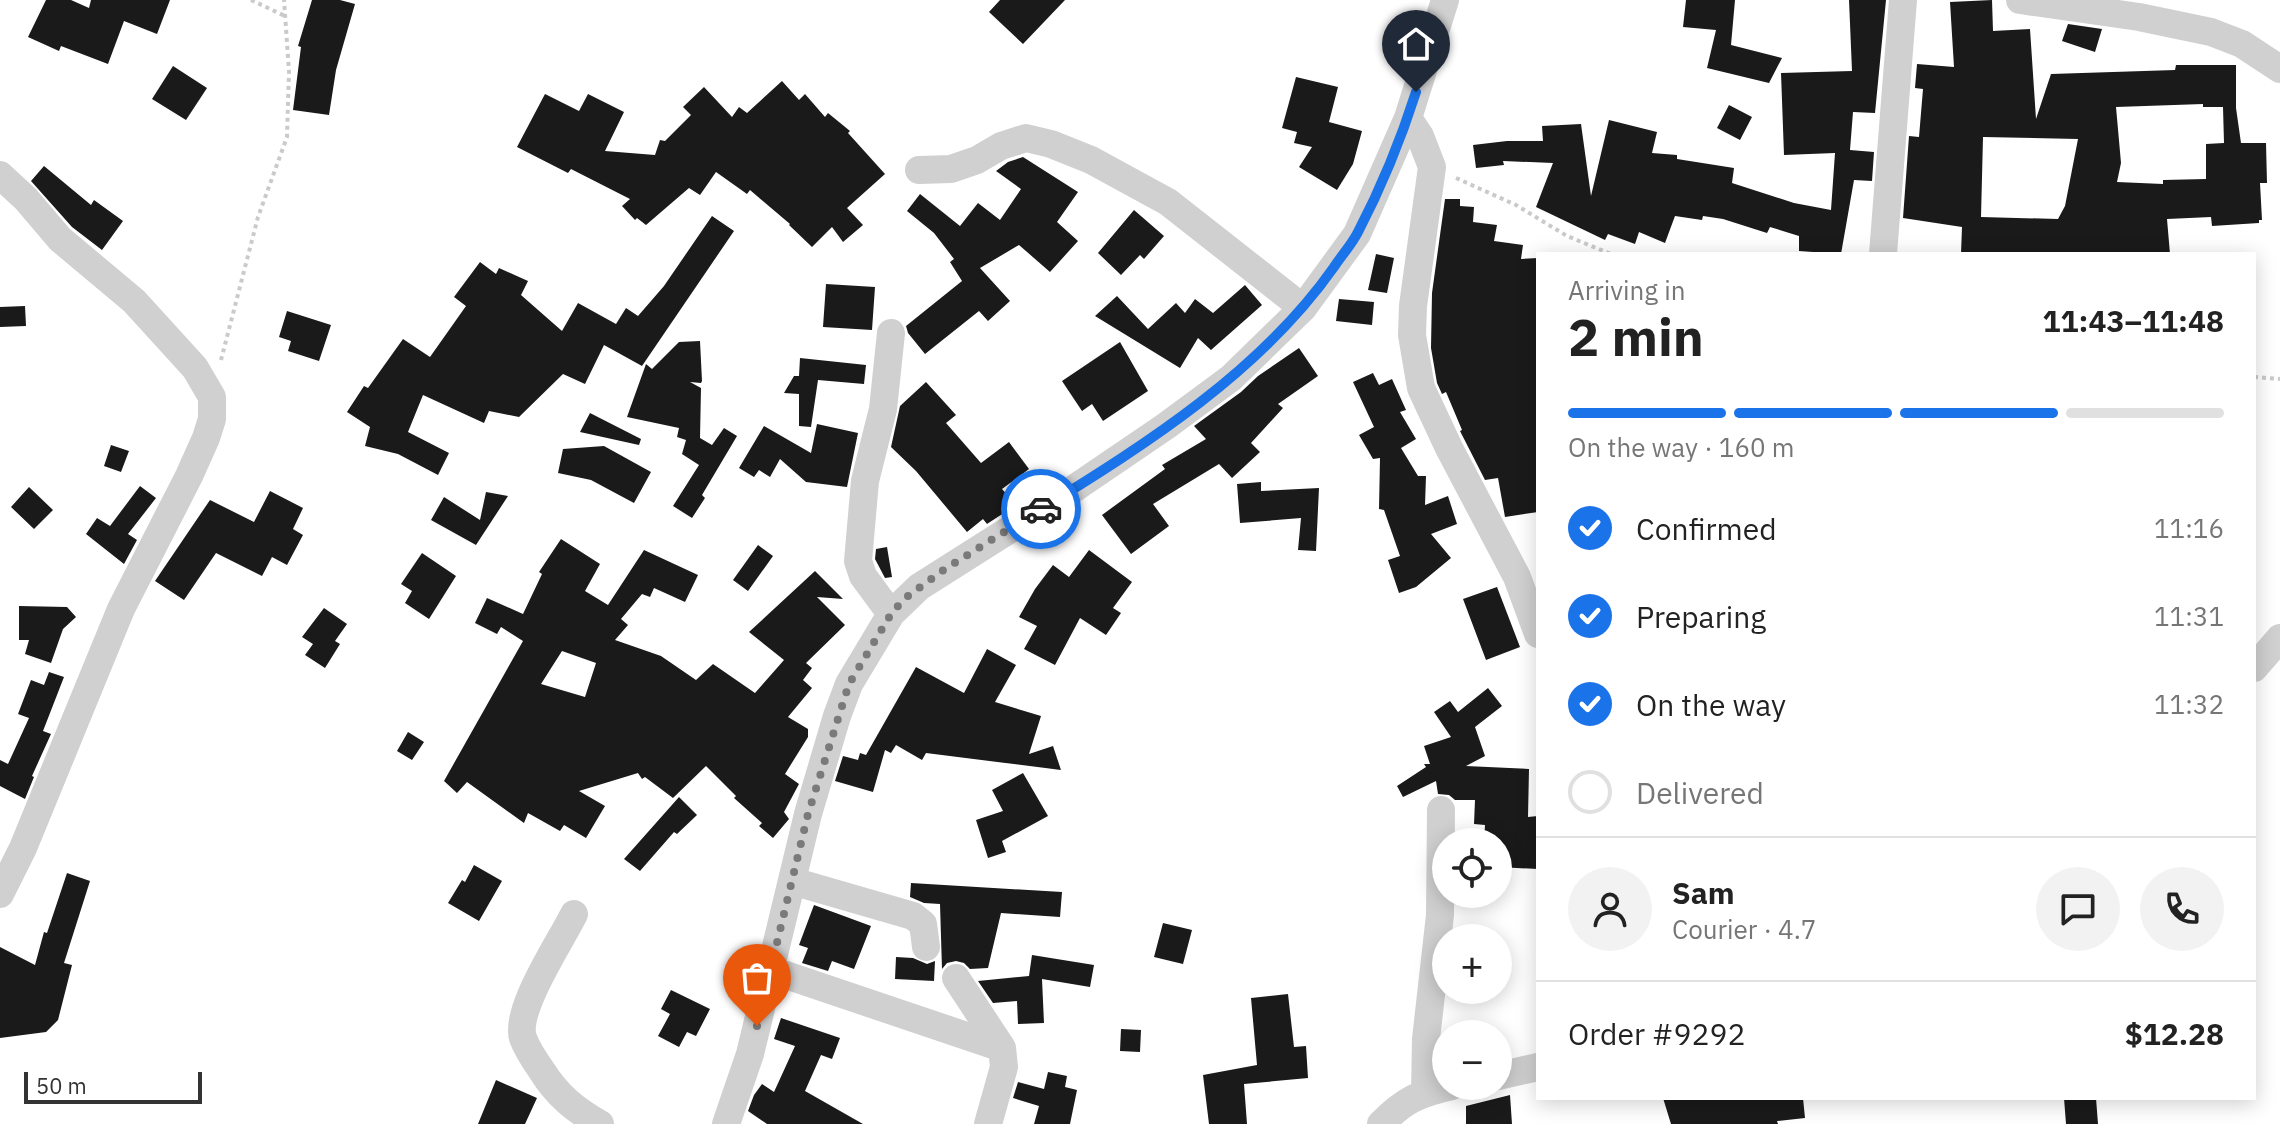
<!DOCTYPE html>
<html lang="en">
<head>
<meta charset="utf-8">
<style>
	:root { --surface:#fff; --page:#f2f2f2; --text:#222; --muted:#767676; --line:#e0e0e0; --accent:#1a73e8 }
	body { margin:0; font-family:"IBM Plex Sans",sans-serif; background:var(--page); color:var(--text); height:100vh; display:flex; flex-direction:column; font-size:30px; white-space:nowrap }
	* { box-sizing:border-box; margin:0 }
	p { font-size:26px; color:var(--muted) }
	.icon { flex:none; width:44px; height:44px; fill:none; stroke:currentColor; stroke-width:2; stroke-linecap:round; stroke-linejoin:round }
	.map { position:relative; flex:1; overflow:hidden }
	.sheet { position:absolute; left:1536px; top:252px; width:720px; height:848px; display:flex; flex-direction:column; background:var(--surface); border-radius:0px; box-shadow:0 4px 20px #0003 }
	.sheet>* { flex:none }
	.buttons { position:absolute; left:1432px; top:828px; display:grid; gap:16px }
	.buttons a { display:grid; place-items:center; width:80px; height:80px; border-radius:50%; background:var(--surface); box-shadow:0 4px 20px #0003; font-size:40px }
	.scale { position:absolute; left:24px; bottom:20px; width:178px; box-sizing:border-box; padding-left:8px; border:4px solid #333; border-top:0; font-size:22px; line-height:28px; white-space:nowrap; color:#333; -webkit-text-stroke:6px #fff; paint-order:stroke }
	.pin { position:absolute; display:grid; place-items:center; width:68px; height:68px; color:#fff; margin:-82px -34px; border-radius:50% 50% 50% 0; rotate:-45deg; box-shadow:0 0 8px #0007 }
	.pin .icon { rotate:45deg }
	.courier { position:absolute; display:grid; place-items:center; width:80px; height:80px; margin:-40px; border:6px solid #1a73e8; border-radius:50%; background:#fff; color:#222; box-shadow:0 2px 10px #0007 }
	.summary em { font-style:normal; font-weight:800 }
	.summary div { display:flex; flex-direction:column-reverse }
	.summary { display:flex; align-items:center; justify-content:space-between; height:136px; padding:0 32px }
	h1 { font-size:52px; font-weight:800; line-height:60px }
	.bar { display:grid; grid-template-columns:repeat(4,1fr); gap:12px 8px; align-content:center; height:96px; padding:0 32px }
	.bar i { height:10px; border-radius:6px; background:var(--line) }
	.bar .current { background:var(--accent) }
	.bar p { grid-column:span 4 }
	.line { display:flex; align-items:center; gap:20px; padding:0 32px; border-top:2px solid var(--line) }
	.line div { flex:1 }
	.round { display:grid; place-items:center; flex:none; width:84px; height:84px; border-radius:42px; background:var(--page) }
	ol { padding:0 32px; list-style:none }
	li { display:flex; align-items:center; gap:24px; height:88px }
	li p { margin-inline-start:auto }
	li .icon { padding:8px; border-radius:50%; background:var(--accent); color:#fff; stroke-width:4 }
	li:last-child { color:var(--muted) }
	li i { width:44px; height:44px; border:4px solid var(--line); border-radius:50% }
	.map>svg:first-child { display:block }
	.building { fill:#1a1a1a; fill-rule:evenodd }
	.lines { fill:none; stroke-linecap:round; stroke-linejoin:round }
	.path { stroke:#cacaca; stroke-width:4; stroke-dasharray:4 4; stroke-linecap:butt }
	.minor { stroke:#d0d0d0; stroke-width:28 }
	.done { stroke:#7a7a7a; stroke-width:8; stroke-dasharray:0 14.4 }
	.route { stroke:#1a73e8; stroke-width:10 }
</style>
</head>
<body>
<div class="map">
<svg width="2280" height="1124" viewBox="0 0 2280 1124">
	<rect width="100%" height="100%" fill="#fff"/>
	<path class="building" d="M46 0H71L89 8 91 0H170L157 34 124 21 108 64 61 46 59 51 28 37Z
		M312 0H340L355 4 336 70 329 115 293 110 301 47 298 46Z
		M1000 0H1065L1023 44 989 12Z
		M1686 0H1735L1731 45 1782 58 1769 83 1707 68 1716 30 1683 27Z
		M1849 0H1886L1875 113 1853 112 1850 150 1874 152 1872 181 1854 180 1841 254 1799 251V236L1770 227 1767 233 1723 219 1703 216 1702 220 1675 216 1665 243 1639 232 1635 244 1608 234 1605 240 1536 207 1553 163 1503 161 1504 165 1476 168 1473 145 1507 141H1543L1542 126 1581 124 1591 196 1609 120 1657 132 1652 153 1677 155V159L1734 168 1732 183 1794 203 1831 210 1835 153 1784 155 1781 73 1852 71Z
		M1992 0 1993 31 2030 29 2036 119 2051 74 2175 70 2176 65H2236V108L2241 143H2266L2267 183H2260L2262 220H2259V223L2212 226 2211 217 2167 219 2170 254H1961L1962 227 1903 218 1909 136 1919 137 1923 89 1915 88 1917 64 1954 67 1950 2ZM2203 104V107H2223L2224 143 2206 144V179L2163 180V184L2117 182 2121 163 2116 107ZM1983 137 2078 139 2065 206 2058 219 1981 217Z
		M2068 24 2102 29 2095 52 2062 41Z
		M173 66 207 88 186 120 152 99Z
		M1296 77 1338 87 1329 122 1362 131 1353 164 1337 190 1299 167 1312 147 1294 143 1297 132 1282 128Z
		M782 81 799 100 805 94 825 117 828 113 850 131 848 133 885 174 847 208 863 225 843 242 832 227 812 247 789 225 790 224 750 190 747 194 716 172 700 195 689 188 646 225 637 218 635 220 622 206 630 199 571 169 568 173 517 147 545 94 579 111 588 94 624 112 605 151 655 155 660 140 665 141 691 115 683 107 704 87 732 117 739 107 747 113Z
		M1729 105 1752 117 1740 140 1717 128Z
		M1023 157 1078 192 1057 222 1078 241 1050 272 1019 245 980 268 1010 301 988 321 979 311 925 354 908 333 906 326 962 281 950 262 954 259 934 233 907 211 920 194 960 226 978 203 1000 220 1021 189 996 171 1008 162Z
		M44 166 91 205 94 200 123 221 102 250 72 227 31 181Z
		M1445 199H1460V206L1474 207 1473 222 1497 225 1494 241 1523 245 1521 259 1538 258V512L1505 517 1498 478 1485 480 1460 431 1462 430 1446 392 1442 394 1437 383 1431 348 1432 293Z
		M1134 210 1164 236 1144 259 1140 255 1121 275 1098 253Z
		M712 216 734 231 642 366 604 345 585 384 563 374 519 417 489 411 484 423 423 395 408 432 449 453 438 475 398 454 365 446 370 427 347 412 364 386 368 388 403 339 430 357 466 306 454 297 480 262 496 274 499 268 528 281 521 295 562 331 578 303 616 324 626 308 638 316 664 286Z
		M1376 254 1394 258 1387 293 1368 290Z
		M826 284 875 287 872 330 823 327Z
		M1245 285 1262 305 1211 350 1198 338 1180 368 1095 316 1117 296 1148 329 1176 303 1185 313 1195 299 1213 313Z
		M1339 299 1374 302 1372 325 1336 321Z
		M25 306 26 326 0 327V307Z
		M287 311 331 325 319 361 288 351 291 341 279 337Z
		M700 341 702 381 701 383 690 382 701 388 700 438 712 445 724 428 737 436 702 495 705 498 692 518 673 506 699 465 682 454 686 440 677 437 679 428 627 417 646 364 652 369 679 342Z
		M1120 342 1148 391 1103 421 1092 404 1082 411 1062 381Z
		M1299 348 1318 376 1278 404 1283 408 1251 443 1260 452 1232 478 1219 464 1153 504 1169 526 1131 554 1102 515 1165 469 1162 465 1206 439 1194 426 1241 392 1258 376Z
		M800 358 866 365 864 384 818 380 811 427 799 426V394L784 393 794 376H799Z
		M1373 373 1379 385 1392 379 1406 410 1400 412 1416 439 1401 448 1418 476H1426L1425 505 1448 496 1457 524 1431 534 1451 558 1416 587 1399 593 1388 560 1400 556 1384 510 1379 509 1380 458 1373 459 1359 435 1374 427 1353 382Z
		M926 382 956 415 946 423 981 463 1009 442 1029 469 1002 489 1016 505 987 524 983 519 967 532 916 471 891 447 900 406Z
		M590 413 641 439 639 445 580 432Z
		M817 424 858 433 847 487 806 482 780 459 770 477 759 470 754 477 739 468 764 426 811 453Z
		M111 445 129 451 121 472 104 466Z
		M604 446 651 472 634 503 591 480 558 473 563 449Z
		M1261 482V491L1319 488 1316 551 1298 550 1301 518 1240 523 1237 484Z
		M140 486 156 498 128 534 137 540 124 564 86 534 97 518 110 526Z
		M29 487 53 510 34 529 11 507Z
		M270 491 303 508 293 529 303 535 287 565 272 557 262 576 216 553 184 600 155 581 210 500 254 522Z
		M486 492 508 496 476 545 431 520 444 497 480 520Z
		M561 539 600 564 585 591 608 605 644 550 698 575 685 602 654 588 650 597 642 594 621 619 628 625 615 640 661 656 696 680 713 664 755 693 784 660 749 632 815 571 843 599 817 597 845 625 806 663 812 668 803 680 812 688 788 717 808 729V737L785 774 799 784 784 812 789 819 773 838 759 826 762 823 734 798 736 796 706 766 673 798 645 777 642 779 638 773 579 791 605 806 586 838 564 825 560 831 528 813 524 823 467 782 457 793 444 781 523 641 501 627 497 634 475 623 487 598 523 614 542 574 539 572ZM562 651 596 663 585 697 541 684Z
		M758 545 773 556 748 591 733 580Z
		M887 547 892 577 885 578 875 559 876 549Z
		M1089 550 1132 582 1113 608 1121 613 1106 635 1080 618 1055 665 1024 649 1037 626 1019 617 1035 589 1053 565 1069 577Z
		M422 553 456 576 429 619 405 603 412 591 401 584Z
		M1497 587 1520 647 1486 660 1463 599Z
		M19 606 67 607 76 617 63 629 51 663 25 654 29 640H19Z
		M324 608 347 624 335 641 340 644 325 668 305 655 313 644 302 637Z
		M987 649 1016 665 995 702 1041 716 1029 754 1053 746 1061 770 926 753 922 760 896 745 891 753 885 750 873 792 835 781 843 756 858 760 860 753 866 755 916 667 964 693Z
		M49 672 64 677 43 731 51 734 32 776 34 777 25 799 0 786V760L8 764 29 718 18 714 31 680 44 685Z
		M1488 688 1502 706 1475 727 1485 756 1466 766 1529 769 1528 817 1538 816V869L1498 867V842H1484L1485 825 1474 824 1475 800H1455L1449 795 1438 794 1436 781 1403 797 1397 786 1426 767 1424 764H1430L1424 746 1451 737 1434 712 1450 701 1458 712Z
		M408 732 424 742 412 760 397 751Z
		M1023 773 1048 816 1002 841 1006 852 988 858 976 820 1003 811 992 790Z
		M679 797 697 815 677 834 674 832 640 871 624 859Z
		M474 865 502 881 479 921 448 903 462 880 465 882Z
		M67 873 90 881 64 963 72 965 58 1020 46 1032 0 1038V947L35 965 44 932 47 933Z
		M911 883 1062 892 1060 917 1001 913 988 968 970 969 964 963 956 961 947 963 942 969 940 904 924 903 910 897Z
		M814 905 871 926 854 969 832 961 828 971 802 963 808 948 799 945Z
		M1163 923 1192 930 1183 964 1154 957Z
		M1032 955 1094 965 1090 987 1042 979 1044 1023 1018 1024 1017 1001 993 1003 978 981 1029 976Z
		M896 957 913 958 927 964 935 961 934 981 895 979Z
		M671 990 710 1009 696 1036 687 1032 679 1047 658 1036 670 1014 661 1009Z
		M1288 994 1294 1047 1306 1046 1308 1078 1244 1084 1247 1124H1209L1203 1075 1257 1065 1251 998Z
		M781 1018 840 1038 832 1059 821 1055 805 1091 863 1124H767L748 1111 754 1095 762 1084 774 1092 795 1046 774 1039Z
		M1121 1029 1141 1030 1140 1052 1120 1051Z
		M1048 1072 1067 1076 1065 1087 1077 1090 1070 1124H1034L1039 1106 1013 1098 1018 1082 1044 1089Z
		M496 1080 537 1098 525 1124H478Z
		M1510 1095 1512 1124H1466V1106Z
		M1663 1098H1803L1805 1118 1777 1121 1778 1124H1671Z
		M2064 1098H2096L2098 1124H2066Z"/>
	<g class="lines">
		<path class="path" d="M251 0 285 16
			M1456 178 1516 205 1567 236 1611 254
			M221 360 258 217 287 137 289 71 284 0
			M2254 377 2280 379"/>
		<path class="minor" d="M2020 0 2139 17 2211 32 2242 44 2280 69
			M1408 118 1420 136 1432 167 1413 306 1412 335 1421 388 1449 448 1517 577 1538 634
			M919 170 951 169 977 160 1001 146 1026 138 1051 144 1091 160 1168 202 1303 308
			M0 175 26 199 60 239 134 301 195 368 212 397V419L206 438 189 476 121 609 23 848 0 894
			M1883 254 1903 0
			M891 614 863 576 858 561 865 481 883 409 891 333
			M2254 668 2280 638
			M792 881 913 916 923 924 926 947
			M574 914C561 941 514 1010 523 1038 527 1049 535 1061 542 1071 557 1095 575 1110 600 1124
			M771 970 1002 1048
			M956 978 1002 1048 1004 1067 988 1124
			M1498 1076 1538 1067
			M1425 1092 1426 1039 1440 915 1441 810
			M726 1124 750 1054 808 814 837 716 849 684 891 614 919 587 1069 492 1166 426 1231 378 1303 308 1357 234 1408 118 1445 0
			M1381 1124C1404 1100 1420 1093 1452 1086"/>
	</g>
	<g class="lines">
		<path class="done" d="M757 1026 808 814 849 684 891 614 904 599 945 569 1041 509"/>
		<path class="route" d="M1041 509C1148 443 1261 371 1334 267 1342 255 1352 244 1358 232 1381 188 1401 139 1416 92"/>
	</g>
</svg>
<div class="buttons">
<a><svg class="icon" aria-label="locate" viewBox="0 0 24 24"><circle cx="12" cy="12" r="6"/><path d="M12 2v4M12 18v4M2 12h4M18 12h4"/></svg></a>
<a>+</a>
<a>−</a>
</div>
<div class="scale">50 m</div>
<div class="pin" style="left:757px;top:1026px;background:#ea580c"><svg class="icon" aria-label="bag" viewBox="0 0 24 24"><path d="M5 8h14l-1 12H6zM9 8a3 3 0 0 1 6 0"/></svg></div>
<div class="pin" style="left:1416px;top:92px;background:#1f2937"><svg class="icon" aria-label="home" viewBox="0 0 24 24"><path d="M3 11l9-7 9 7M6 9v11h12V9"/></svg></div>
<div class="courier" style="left:1041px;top:509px"><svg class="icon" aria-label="car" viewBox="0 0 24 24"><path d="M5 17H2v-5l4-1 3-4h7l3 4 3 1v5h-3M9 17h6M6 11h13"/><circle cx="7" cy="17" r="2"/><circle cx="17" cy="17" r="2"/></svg></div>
<section class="sheet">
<div class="summary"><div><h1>2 min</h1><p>Arriving in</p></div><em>11:43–11:48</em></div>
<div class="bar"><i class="current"></i><i class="current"></i><i class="current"></i><i></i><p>On the way · 160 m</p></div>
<ol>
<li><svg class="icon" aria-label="check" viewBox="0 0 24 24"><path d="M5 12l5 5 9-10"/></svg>Confirmed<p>11:16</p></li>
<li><svg class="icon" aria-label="check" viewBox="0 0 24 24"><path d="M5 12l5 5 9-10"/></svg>Preparing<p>11:31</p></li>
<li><svg class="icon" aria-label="check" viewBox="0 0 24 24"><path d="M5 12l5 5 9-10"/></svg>On the way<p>11:32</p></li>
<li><i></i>Delivered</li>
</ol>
<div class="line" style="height:144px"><a class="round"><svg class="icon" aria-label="person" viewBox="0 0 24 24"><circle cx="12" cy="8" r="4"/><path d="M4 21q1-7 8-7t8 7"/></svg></a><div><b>Sam</b><p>Courier · 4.7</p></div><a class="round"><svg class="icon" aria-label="chat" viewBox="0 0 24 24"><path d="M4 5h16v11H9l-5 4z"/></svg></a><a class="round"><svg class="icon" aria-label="phone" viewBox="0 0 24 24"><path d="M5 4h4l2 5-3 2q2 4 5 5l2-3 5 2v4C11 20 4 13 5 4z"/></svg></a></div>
<div class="line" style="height:104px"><div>Order #9292</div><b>$12.28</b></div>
</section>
</div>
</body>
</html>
